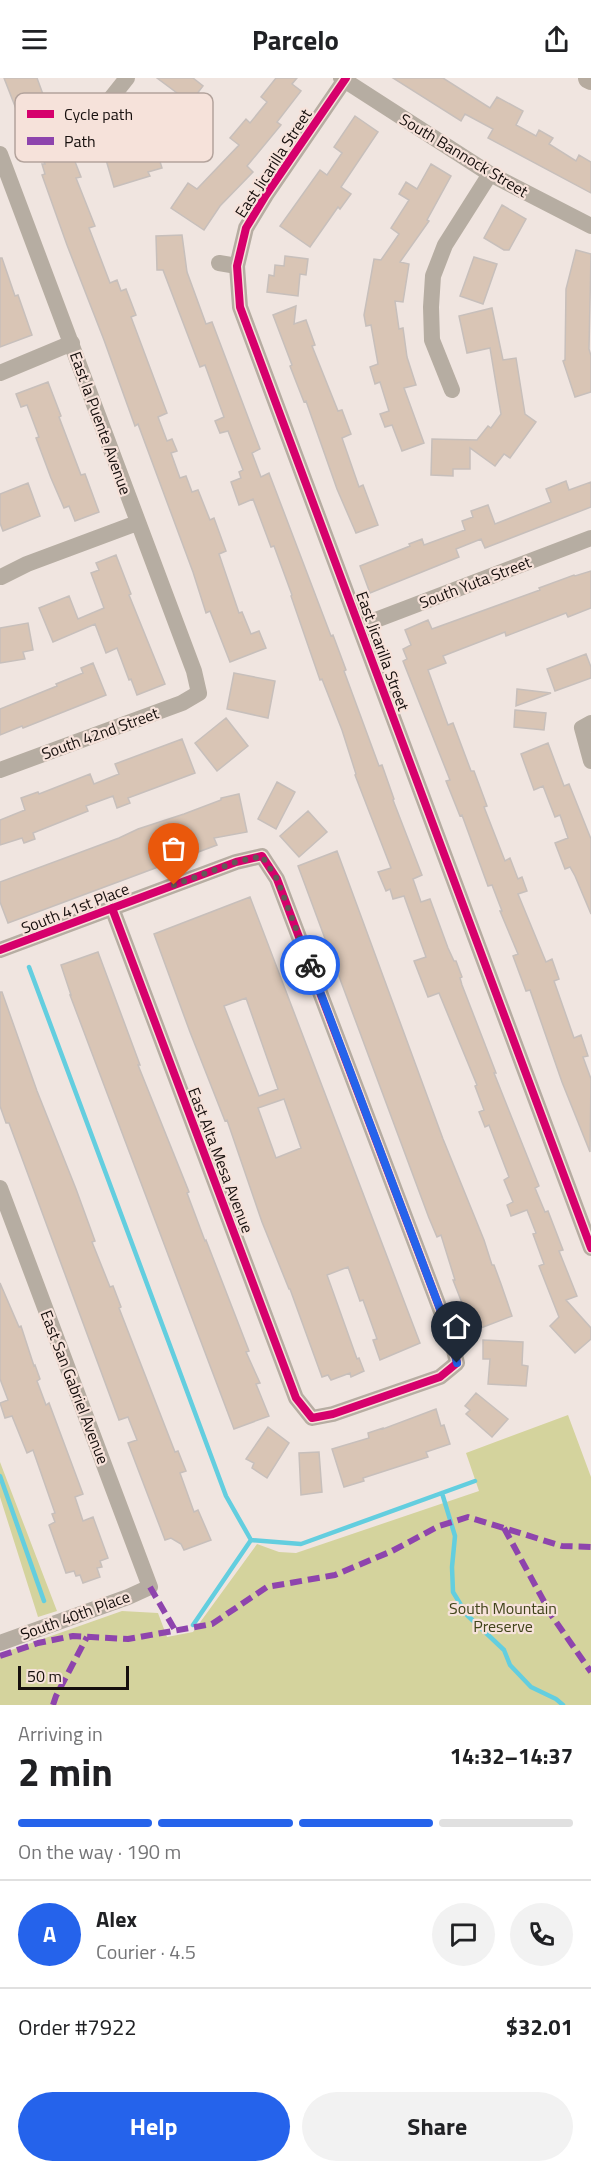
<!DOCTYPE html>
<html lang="en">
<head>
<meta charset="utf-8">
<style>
	:root { --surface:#fff; --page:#f2f2f2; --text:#202124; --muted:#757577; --line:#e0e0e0; --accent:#2563eb }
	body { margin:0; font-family:"Titillium Web",sans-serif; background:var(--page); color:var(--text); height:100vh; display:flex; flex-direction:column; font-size:22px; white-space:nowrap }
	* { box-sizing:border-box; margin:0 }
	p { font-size:20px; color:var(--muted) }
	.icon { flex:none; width:33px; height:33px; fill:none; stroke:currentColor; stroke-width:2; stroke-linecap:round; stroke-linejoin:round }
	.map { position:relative; height:1627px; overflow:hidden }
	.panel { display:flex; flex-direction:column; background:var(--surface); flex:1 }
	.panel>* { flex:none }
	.scale { position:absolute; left:18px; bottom:15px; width:111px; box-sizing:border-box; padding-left:6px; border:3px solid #160f0d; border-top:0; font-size:16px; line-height:21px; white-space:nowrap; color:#160f0d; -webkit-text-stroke:4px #f6e2da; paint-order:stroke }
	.pin { position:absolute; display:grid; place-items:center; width:51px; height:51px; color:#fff; margin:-62px -26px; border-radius:50% 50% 50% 0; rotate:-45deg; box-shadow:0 0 6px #0007 }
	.pin .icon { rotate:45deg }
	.courier { position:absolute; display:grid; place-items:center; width:60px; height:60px; margin:-30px; border:4px solid #2563eb; border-radius:50%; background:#fff; color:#222; box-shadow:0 2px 8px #0007 }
	.overview em { font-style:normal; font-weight:700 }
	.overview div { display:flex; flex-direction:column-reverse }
	.overview { display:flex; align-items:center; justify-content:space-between; height:102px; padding:0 18px }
	h1 { font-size:39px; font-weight:700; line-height:45px }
	.bar { display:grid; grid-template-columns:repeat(4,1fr); gap:9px 6px; align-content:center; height:72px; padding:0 18px }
	.bar i { height:8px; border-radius:4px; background:var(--line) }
	.bar .on { background:var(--accent) }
	.bar p { grid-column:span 4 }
	.line { display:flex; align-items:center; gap:15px; padding:0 18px; border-top:2px solid var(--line) }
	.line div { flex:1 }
	.round { display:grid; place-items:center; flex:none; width:63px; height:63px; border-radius:32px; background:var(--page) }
	.button { display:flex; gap:12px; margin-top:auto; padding:12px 18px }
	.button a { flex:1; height:69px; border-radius:36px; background:var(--accent); color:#fff; font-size:24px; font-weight:700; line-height:69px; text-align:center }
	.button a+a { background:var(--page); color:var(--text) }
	header { display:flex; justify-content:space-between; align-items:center; height:78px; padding:0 18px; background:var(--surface); font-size:27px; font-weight:700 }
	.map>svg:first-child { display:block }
	.green { fill:#d4d39d }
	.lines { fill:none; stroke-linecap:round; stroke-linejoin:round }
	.stream { stroke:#63cedf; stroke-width:4.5 }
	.building { fill:#d9c5b5; stroke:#c7bfbb; stroke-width:1.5; fill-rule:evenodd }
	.minor { stroke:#b6ada2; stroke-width:16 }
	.secondary { stroke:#b6ab9f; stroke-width:22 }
	.quiet { stroke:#8e44ad; stroke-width:6; stroke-dasharray:12 6; stroke-linecap:butt }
	.cycleway-casing { stroke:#f6e2da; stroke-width:11 }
	.cycleway { stroke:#d6006c; stroke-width:8 }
	.done { stroke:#625a57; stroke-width:6; stroke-dasharray:0 10.8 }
	.route { stroke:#2563eb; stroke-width:8 }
	.labels { text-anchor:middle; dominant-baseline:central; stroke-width:4.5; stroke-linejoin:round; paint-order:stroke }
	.street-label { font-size:16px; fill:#160f0d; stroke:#f6e2da }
	.park-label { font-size:16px; fill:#41441a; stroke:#f6e2da }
	.key { fill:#f6e2da; stroke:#b3a39c; stroke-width:1.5 }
	.key-label { font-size:16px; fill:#160f0d }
</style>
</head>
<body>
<header><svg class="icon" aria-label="menu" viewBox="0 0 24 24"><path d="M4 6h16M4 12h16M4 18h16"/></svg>Parcelo<svg class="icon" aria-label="share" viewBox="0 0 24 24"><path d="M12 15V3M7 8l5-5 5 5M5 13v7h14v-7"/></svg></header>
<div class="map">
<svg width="591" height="1627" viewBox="0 0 591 1627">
	<rect width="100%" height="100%" fill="#f0e5e0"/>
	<path class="green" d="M568 1337 591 1399V1627H0V1576L122 1533 158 1535 167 1559 193 1554 257 1466 279 1474 296 1475 479 1413 466 1375Z
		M0 1384 57 1533 38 1539 0 1419Z"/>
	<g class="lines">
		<path class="stream" d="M29 889 226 1418 251 1462 301 1466 475 1403
			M0 1398 44 1523
			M442 1415 455 1458 452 1489 453 1514 467 1537 504 1572 510 1587 531 1609 556 1621 563 1627
			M193 1547 251 1462"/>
	</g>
	<path class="building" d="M4 0H37L66 79 72 76 81 99 76 100 95 148 89 150 110 205 117 202 121 213 126 211 136 237 131 239 167 335 158 339 167 363 172 361 177 373 171 375 180 400 186 398 192 414 198 412 210 442 214 440 226 473 219 476 239 535 242 534 251 556 259 553 266 570 230 584 210 533 206 535 193 494 138 346 135 348 104 262 67 167 42 97 45 96 42 86H45L35 62 29 64Z
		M157 0H193L203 8 187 29 172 43 180 52 157 74 162 90 148 94 150 98 114 109 104 75 152 60 142 49 177 15Z
		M276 0H297L292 6 301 13 277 44 281 47 247 88 253 94 220 128 204 152 171 130 188 105 197 111 239 67 230 60 246 41 250 45 267 24 261 19Z
		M393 0H443L490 30 497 19 523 33 516 47 536 58 539 52 553 60 549 66 576 83 579 77 591 84V115L488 60 493 51 465 36 461 43Z
		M355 38 378 54 341 109 351 116 340 131 338 129 310 169 280 148 320 92 327 97 342 75 334 69Z
		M431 86 451 98 427 142 429 143 400 184 409 186 403 224 395 223 399 251 403 250 407 279 416 307 404 310 424 365 402 373 392 347 385 349 380 336 389 333 380 304 375 306 370 289 378 286 371 247 366 248 364 237 374 181 381 182 399 156 391 150 409 122 399 116 406 104 417 111Z
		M502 127 526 141 509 172H504L484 160Z
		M182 157 187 194 206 246 212 244 260 371 252 375 261 399 269 395 331 558 333 557 346 592 344 593 379 688 382 687 394 721 393 722 422 797 413 801 421 824 430 821 448 870 454 883H456L462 899 460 900 462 907 496 995H494L539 1108 535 1110 545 1134 548 1133 563 1172 559 1173 577 1218 566 1222 591 1250V1261L575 1275 550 1248 559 1239 539 1188 544 1186 533 1156 536 1155 527 1132 511 1138 507 1127 513 1124 504 1102 509 1099 489 1047 485 1049 479 1034 484 1032 475 1008 477 1007 439 915 428 919 414 883 426 879 404 818 393 821 390 811 386 813 378 794 391 790 355 697 356 696 342 652 322 601 320 602 291 518 292 517 274 468 271 469 253 421 239 427 231 404 241 400 239 394 243 392 228 353 220 355 215 343 224 339 205 287 200 289 163 192H157L156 158Z
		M576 172 591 176 589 271 591 278V314L575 319 563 283 565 282 566 211Z
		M285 178 308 181 306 197 300 196 298 218 267 214 269 197 274 198 275 187 284 188Z
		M474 179 497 186 483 226 460 218Z
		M0 180H2L15 218 18 217 32 257 0 269Z
		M296 228 294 246 306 242 315 267 312 268 338 333 342 332 351 356 342 360 359 409 363 407 378 447 356 455 337 411 306 323 304 324 290 288 292 287 273 237Z
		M492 230 503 282 516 280 525 336 536 344 510 380 504 376 495 388 470 370V391H453V398L431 397 432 361 477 362 488 348 491 350 501 336 490 270 467 275 459 238Z
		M48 304 61 338 59 339 81 397 85 396 99 434 75 443 69 428 64 430 51 400 36 360 39 359 27 327 21 329 16 316Z
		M566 403 569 412 591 404V429L485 470 481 461 456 471 459 479 370 515 360 488 410 468 409 466 422 461 424 467 465 452 462 443 473 439 471 433 488 427 495 446 551 424 546 411Z
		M28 405 40 438 3 453 0 445V416Z
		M116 477 131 516 129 517 165 606 137 617 131 601 129 602 117 570 106 575 95 546 53 564 39 530 69 518 78 541 104 530 91 495 99 492 96 485Z
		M591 493V530L568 539 566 535 506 558 505 554 443 578 446 585 428 592 448 647 453 645 471 693H474L487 728 484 729 505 783 510 780 518 801 522 799 527 813 518 816 546 884 552 881 559 901 554 903 574 960 581 957 588 978 583 979 591 1001 590 1074 562 1004 530 912 526 913 513 878 518 876 500 833H502L492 807 488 808 462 737 460 738 446 703 450 702 403 583 407 581 403 571 411 567 405 552 428 542 432 551 540 512 539 510 574 497 575 498Z
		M28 545 33 572 23 574 25 581 0 585V550Z
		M586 576 591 589V600L555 613 547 591Z
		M93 585 106 617 23 650 22 648 0 657V631L57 608 56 606 83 595 81 590Z
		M234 595 275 603 268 640 227 631Z
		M517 611 551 615 516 628Z
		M515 632 546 635 544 652 514 649Z
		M226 640 248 668 217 693 195 665Z
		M182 661 195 695 128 720 130 725 117 730 113 718 86 728 88 733 33 755 35 761 24 765 22 760 0 767V742L25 732 21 720 38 714 39 716 90 696 94 706 119 696 115 686Z
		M548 665 564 708 569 706 591 761V836L575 798 570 789 565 791 555 765 568 760 560 737 555 739 543 708 534 712 521 676Z
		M277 704 295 714 276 751 258 741Z
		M239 716 247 754 214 760 217 767 8 845 0 824V804L119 760 138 751 184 736 221 722V720Z
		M308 733 327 754 299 779 280 758Z
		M337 773 443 1061 484 1162 492 1187H494L501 1206 512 1238 473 1253 453 1202H455L441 1157 437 1159 429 1140 298 788Z
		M250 819 420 1265 380 1282 373 1262 377 1261 363 1222 360 1223 348 1189 327 1197 357 1281 359 1280 364 1293 351 1299 350 1295 331 1302 328 1297 322 1299 290 1211H289L262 1144 227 1042 225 1043 190 954 154 856ZM246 920 278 1011 259 1018 224 928ZM284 1021 301 1070 276 1080 258 1030Z
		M98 874 140 987H138L189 1114 187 1115 205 1163 206 1162 249 1273 246 1274 260 1305 256 1306 269 1338 234 1351 70 917H71L61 887Z
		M0 914H2L37 1013 76 1111 95 1163 92 1164 110 1209 113 1208 121 1229 119 1230 175 1374 178 1373 186 1393 180 1395 194 1434 198 1432 211 1462 184 1472 181 1466 171 1460 165 1462 128 1365 137 1362 128 1339 119 1342 9 1045H6L0 1028Z
		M0 1205 19 1249 21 1248 34 1288 35 1287 40 1301 37 1303 46 1327 49 1325 83 1416 75 1419 83 1443 93 1439 108 1480 100 1483 102 1489 97 1490 100 1499 83 1505 80 1497 76 1498 74 1493 66 1495 49 1447 55 1444 52 1436 55 1435 33 1372 27 1375 12 1338 5 1340 0 1325 8 1322 0 1301Z
		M483 1262 523 1264 522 1287 528 1288 526 1308 488 1306 490 1281H483Z
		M476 1315 508 1341 492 1359 466 1336 470 1332 465 1328Z
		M436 1331 441 1348 444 1347 450 1366 426 1374 428 1379 363 1400 364 1403 344 1409 332 1371 369 1360 368 1355 383 1350V1351Z
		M268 1349 289 1365 267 1400 252 1390 254 1385 246 1381Z
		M319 1374 322 1414 301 1417 299 1375Z"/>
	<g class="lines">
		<path class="minor" d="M341 0 490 96 591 148
			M346 0 266 117 246 150 237 188 240 229 591 1170
			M104 29 127 0
			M0 76 194 593 199 615 182 625 0 692
			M219 185 237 188
			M0 295 72 265
			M452 312 432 262 431 229 433 198 445 167 490 96
			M1 499 27 486 137 445
			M360 548 591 460
			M591 645 582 650 591 683
			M0 872 236 784 262 778 277 801 451 1260 457 1285 440 1299 333 1336 312 1340 296 1320 112 830
			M0 1110 150 1509 128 1519 0 1565"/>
		<path class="secondary" d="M589 0 591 1"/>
		<path class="quiet" d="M504 1450 552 1538 591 1594
			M150 1509 175 1552
			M0 1578 38 1565 73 1558 128 1561 212 1546 267 1509 335 1497 392 1473 439 1448 468 1439 562 1468 591 1469
			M53 1627 56 1618 87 1559"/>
		<g class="cycleway-casing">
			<path id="cycleway" d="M346 0 266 117 246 150 237 188 240 229 591 1170
				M0 872 236 784 262 778 277 801 451 1260 457 1285 440 1299 333 1336 312 1340 296 1320 112 830"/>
		</g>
		<use href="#cycleway" class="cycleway"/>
	</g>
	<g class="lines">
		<path class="done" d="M174 807 236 784 262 778 277 801 310 887"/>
		<path class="route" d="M310 887 451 1260 457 1285"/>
	</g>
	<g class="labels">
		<g class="street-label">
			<text transform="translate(464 77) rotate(31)">South Bannock Street</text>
			<text transform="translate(273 85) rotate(-57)">East Jicarilla Street</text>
			<text transform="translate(101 345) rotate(70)">East la Puente Avenue</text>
			<text transform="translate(475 504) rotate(-21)">South Yuta Street</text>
			<text transform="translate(383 573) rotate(70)">East Jicarilla Street</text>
			<text transform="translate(100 655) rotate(-20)">South 42nd Street</text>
			<text transform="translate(75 830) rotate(-21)">South 41st Place</text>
			<text transform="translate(221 1082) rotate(69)">East Alta Mesa Avenue</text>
			<text transform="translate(75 1309) rotate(69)">East San Gabriel Avenue</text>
			<text transform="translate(75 1537) rotate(-20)">South 40th Place</text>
		</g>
		<g class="park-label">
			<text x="503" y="1530">South Mountain<tspan x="503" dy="18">Preserve</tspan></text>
		</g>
	</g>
	<rect x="15" y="15" width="198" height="69" rx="9" class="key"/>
	<rect x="27" y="32" width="27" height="8" fill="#d6006c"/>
	<rect x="27" y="59" width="27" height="8" fill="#8e44ad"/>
	<g class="key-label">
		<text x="64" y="42">Cycle path</text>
		<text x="64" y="69">Path</text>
	</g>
</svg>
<div class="scale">50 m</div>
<div class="pin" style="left:174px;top:807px;background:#ea580c"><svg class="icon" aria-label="bag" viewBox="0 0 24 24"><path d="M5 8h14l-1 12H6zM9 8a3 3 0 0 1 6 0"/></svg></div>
<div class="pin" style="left:457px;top:1285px;background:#1f2937"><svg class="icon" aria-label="home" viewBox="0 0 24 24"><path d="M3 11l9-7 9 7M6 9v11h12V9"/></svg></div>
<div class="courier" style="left:310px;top:887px"><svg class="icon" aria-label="bike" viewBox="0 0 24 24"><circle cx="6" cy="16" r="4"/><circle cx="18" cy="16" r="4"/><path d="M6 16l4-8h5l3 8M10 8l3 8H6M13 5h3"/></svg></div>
</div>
<section class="panel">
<div class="overview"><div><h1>2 min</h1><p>Arriving in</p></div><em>14:32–14:37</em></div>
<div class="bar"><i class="on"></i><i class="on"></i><i class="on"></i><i></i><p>On the way · 190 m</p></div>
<div class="line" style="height:108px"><b class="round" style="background:var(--accent);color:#fff">A</b><div><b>Alex</b><p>Courier · 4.5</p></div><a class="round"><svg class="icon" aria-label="chat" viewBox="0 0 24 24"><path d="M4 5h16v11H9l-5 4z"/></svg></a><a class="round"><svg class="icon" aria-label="phone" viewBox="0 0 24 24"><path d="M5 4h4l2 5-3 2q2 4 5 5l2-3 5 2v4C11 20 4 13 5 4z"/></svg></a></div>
<div class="line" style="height:78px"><div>Order #7922</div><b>$32.01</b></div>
<div class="button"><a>Help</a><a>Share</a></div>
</section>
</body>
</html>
